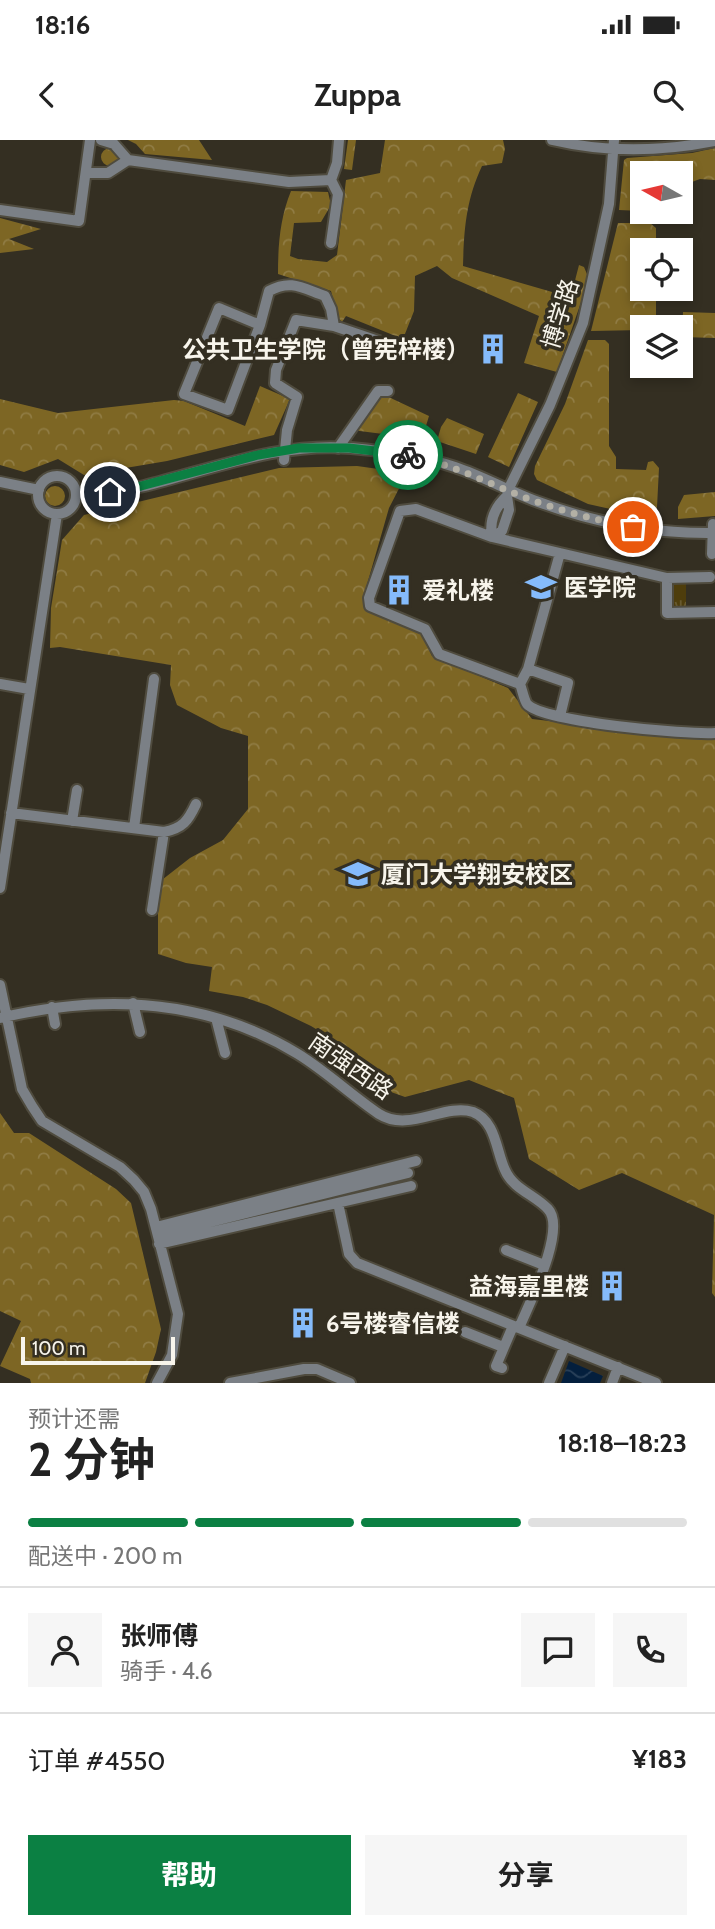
<!DOCTYPE html>
<html lang="zh">
<head>
<meta charset="utf-8">
<style>
	:root { --surface:#fff; --page:#f6f6f6; --text:#222; --muted:#767676; --line:#e0e0e0; --accent:#0b8043 }
	body { margin:0; font-family:Cabin,"Noto Sans SC",sans-serif; background:var(--page); color:var(--text); height:100vh; display:flex; flex-direction:column; font-size:26px; white-space:nowrap }
	* { box-sizing:border-box; margin:0 }
	p { font-size:23px; color:var(--muted) }
	.icon { flex:none; width:38px; height:38px; fill:none; stroke:currentColor; stroke-width:2; stroke-linecap:round; stroke-linejoin:round }
	.map { position:relative; height:1243px; overflow:hidden }
	.drawer { display:flex; flex-direction:column; background:var(--surface); flex:1 }
	.drawer>* { flex:none }
	.needle { width:46px; rotate:278deg }
	.fabs { position:absolute; left:630px; top:21px; display:grid; gap:14px }
	.fabs a { display:grid; place-items:center; width:63px; height:63px; border-radius:0px; background:var(--surface); box-shadow:0 4px 10px #0003; font-size:35px }
	.scale { position:absolute; left:21px; bottom:18px; width:154px; box-sizing:border-box; padding-left:7px; border:4px solid #f8f5ec; border-top:0; font-size:19px; line-height:24px; white-space:nowrap; color:#f8f5ec; -webkit-text-stroke:5px #342f22; paint-order:stroke }
	.pin { position:absolute; display:grid; place-items:center; width:60px; height:60px; color:#fff; margin:-30px; border:4px solid #fff; border-radius:50%; box-shadow:0 2px 7px #0007 }
	.courier { position:absolute; display:grid; place-items:center; width:70px; height:70px; margin:-35px; border:5px solid #0b8043; border-radius:50%; background:#fff; color:#222; box-shadow:0 2px 9px #0007 }
	.headline em { font-style:normal; font-weight:700 }
	.headline div { display:flex; flex-direction:column-reverse }
	.headline { display:flex; align-items:center; justify-content:space-between; height:119px; padding:0 28px }
	h1 { font-size:46px; font-weight:700; line-height:52px }
	.bar { display:grid; grid-template-columns:repeat(4,1fr); gap:10px 7px; align-content:center; height:84px; padding:0 28px }
	.bar i { height:9px; border-radius:5px; background:var(--line) }
	.bar .current { background:var(--accent) }
	.bar p { grid-column:span 4 }
	.line { display:flex; align-items:center; gap:18px; padding:0 28px; border-top:2px solid var(--line) }
	.line div { flex:1 }
	.round { display:grid; place-items:center; flex:none; width:74px; height:74px; border-radius:0px; background:var(--page) }
	.button { display:flex; gap:14px; margin-top:auto; padding:14px 28px }
	.button a { flex:1; height:80px; border-radius:0px; background:var(--accent); color:#fff; font-size:28px; font-weight:700; line-height:80px; text-align:center }
	.button a+a { background:var(--page); color:var(--text) }
	.status { display:flex; justify-content:space-between; align-items:center; height:49px; padding:0 35px; background:var(--surface); direction:ltr }
	.status svg { height:19px; fill:currentColor }
	header { display:flex; justify-content:space-between; align-items:center; height:91px; padding:0 28px; background:var(--surface); font-size:32px; font-weight:700 }
	.map>svg:first-child { display:block }
	.grass { fill:url(#grass-tufts) }
	.forest { fill:url(#forest-crowns) }
	.water { fill:url(#water-waves) }
	.lines { fill:none; stroke-linecap:round; stroke-linejoin:round }
	.minor-casing { stroke:#4f4b3e; stroke-width:14 }
	.minor { stroke:#7b8086; stroke-width:10 }
	.done { stroke:#b3b0a5; stroke-width:7; stroke-dasharray:0 12.6 }
	.route { stroke:#0b8043; stroke-width:9 }
	.labels { text-anchor:middle; dominant-baseline:central; stroke-width:7; stroke-linejoin:round; paint-order:stroke }
	.street-label { font-size:24px; fill:#f8f5ec; stroke:#342f22 }
	.poi-label { font-size:24px; font-weight:bold; fill:#f8f5ec; stroke:#342f22; text-anchor:start }
</style>
</head>
<body>
<div class="status"><b>18:16</b><svg viewBox="0 0 49 12"><path d="M0 12V9h3v3zM5 12V6h3v6zM10 12V3h3v9zM15 12V0h3v12zM26 1h20v11H26zM47 4h2v5h-2z"/></svg></div>
<header><svg class="icon" aria-label="back" viewBox="0 0 24 24"><path d="M15 5l-7 7 7 7"/></svg>Zuppa<svg class="icon" aria-label="search" viewBox="0 0 24 24"><circle cx="10" cy="10" r="6"/><path d="M15 15l6 6"/></svg></header>
<div class="map">
<svg width="715" height="1243" viewBox="0 0 715 1243">
	<defs>
		<pattern id="grass-tufts" width="24" height="20" patternUnits="userSpaceOnUse" patternTransform="scale(1.75)"><rect width="24" height="20" fill="#4e3d0c"/><path d="M3 7l-1-3M5 7V3M7 7l1-3M15 17l-1-3M17 17v-4M19 17l1-3" fill="none" stroke="#685a30"/></pattern>
		<pattern id="forest-crowns" width="20" height="18" patternUnits="userSpaceOnUse" patternTransform="scale(1.75)"><rect width="20" height="18" fill="#7d6624"/><path d="M2 6a3 3 0 1 1 6 0M12 15a3 3 0 1 1 6 0" fill="none" stroke="#907c44"/></pattern>
		<pattern id="water-waves" width="16" height="10" patternUnits="userSpaceOnUse" patternTransform="scale(1.75)"><rect width="16" height="10" fill="#041f3d"/><path d="M0 5q4-4 8 0t8 0" fill="none" stroke="#294059"/></pattern>
	</defs>
	<rect width="100%" height="100%" fill="#342f22"/>
	<path class="grass" d="M671 444H686V470H672Z"/>
	<path class="forest" d="M128 0H199L212 20 145 14 136 4Z
		M348 0H356L352 30 344 29Z
		M385 0H503L505 9 502 23 482 26C466 60 464 89 463 126L559 154 562 148 572 152 579 125 584 127 589 139 557 232 524 223 539 176 452 138 437 126 415 136 414 171 403 199 346 176 342 182 338 178 331 151 278 134C278 105 280 78 291 51L328 52 331 65 321 82 294 83 290 116 298 119 327 122 337 115 346 40 380 33Z
		M101 17a9 9 0 1 1 18 0a9 9 0 1 1-18 0Z
		M715 8V40L700 39 681 46V33H642V71L619 70 624 20 627 18 692 13Z
		M0 78 41 89 9 99 34 109 0 113Z
		M618 83H650L656 88V110H642V149H656V187H642V190L591 191Z
		M683 172 715 173V198L682 197Z
		M588 200H605L609 204V306L616 317V329L646 330 648 322 653 321 659 328 657 367 651 378 588 364 537 340 534 334 535 326 565 264Z
		M260 246 290 259 274 295 167 321 84 335 58 319 24 332 0 325V259L58 273 174 260 184 261 245 286Z
		M380 253 429 276 422 299 352 290Z
		M518 253 538 262 509 327 488 317Z
		M447 278 484 294 476 314 437 301 441 287Z
		M357 326 407 333 389 368 366 448V461L417 485 432 516 508 548 532 579 715 600V1157L712 1153 714 1075 622 1033 579 1050 529 1019 514 958 469 940 405 957 391 952 362 927 339 903 311 886 267 865 243 857 209 851 212 827 186 823 158 814V743L190 718 223 700 248 669V596L221 588 177 565 170 545 171 525 60 507 50 508 51 468 62 400 84 375 279 328Z
		M45 356a10 10 0 1 1 20 0a10 10 0 1 1-20 0Z
		M715 352V376L678 379V367L684 355Z
		M0 973 14 993H29L116 1049 131 1063 161 1189 156 1212 145 1243H31L30 1239 0 1226 21 1181 0 1171Z"/>
	<path class="water" d="M569 1221 603 1236 600 1243H561Z"/>
	<g class="lines">
		<g class="minor-casing">
			<path id="minor" d="M101 0 114 4 128 20 289 42 331 40 337 23 339 0
				M552 0C607 13 660 12 715 1
				M86 33H108L128 20
				M0 70 79 81 90 0
				M331 103 338 54 331 40
				M260 185 219 168 184 254 228 270 260 185 269 151C291 139 302 148 325 156L331 169 334 186 384 203 402 212
				M338 308 378 251H388
				M284 320 287 290 297 257 275 243 276 230 296 180 334 186
				M38 355a19 19 0 1 1 38 0a19 19 0 1 1-38 0Z
				M0 342 39 350
				M76 354C99 352 122 351 144 346 213 329 280 302 351 308 387 311 422 316 455 327 482 336 507 350 533 360 591 382 654 394 715 393
				M507 356C495 367 489 380 492 397L502 391 509 370 507 356 508 350 550 265 583 183 609 64 614 0
				M560 413 492 397 416 369 400 371 369 458 370 466 425 489 439 514 520 544 528 529 560 413 667 438
				M712 414 713 384
				M710 437 667 438V473L715 472
				M528 529 568 543 560 576
				M0 544 29 549
				M520 544C522 549 524 560 527 564 542 582 688 595 715 593
				M11 673 164 692C183 688 188 681 196 664
				M72 681 77 650
				M134 688 154 539
				M0 748 57 374
				M152 770 164 692
				M0 845 22 949 32 966 42 981 120 1027 134 1040 144 1052 151 1069 178 1174 172 1215 157 1243
				M133 863 140 892
				M52 867 55 884
				M0 878C102 854 206 858 298 914 327 932 351 955 379 974 409 993 444 963 473 972 496 981 496 1011 505 1030 513 1049 535 1055 548 1069 567 1089 529 1164 519 1188
				M216 878 225 913
				M338 1063 349 1114 357 1123 656 1243
				M156 1087 416 1021
				M158 1095 408 1033
				M159 1104 411 1046
				M506 1110 544 1125
				M465 1192 503 1207
				M502 1228 496 1226 513 1186
				M230 1243 304 1229H317L350 1243
				M549 1243 565 1206
				M612 1243 618 1227"/>
		</g>
		<use href="#minor" class="minor"/>
	</g>
	<g class="lines">
		<path class="done" d="M408 315C453 324 491 345 534 361 566 372 599 381 633 387"/>
		<path class="route" d="M110 352 141 346 258 315 299 308H349L408 315"/>
	</g>
	<defs>
		<g id="building-bare" transform="scale(2.415)"><path d="M-4-6H4V6H1V3H-1V6H-4ZM-2.5-4.3h1.7v1.8h-1.7ZM.8-4.3h1.7v1.8H.8ZM-2.5-1h1.7V.8h-1.7ZM.8-1h1.7V.8H.8Z" fill="#85bbfb" stroke="#342f22" stroke-width="2.5" paint-order="stroke"/></g>
		<g id="university-bare" transform="scale(2.415)"><path d="M0-5L7-2L0 1L-7-2ZM-4 1L0 2.5L4 1V4Q0 6-4 4Z" fill="#85bbfb" stroke="#342f22" stroke-width="2.5" paint-order="stroke"/></g>
	</defs>
	<g fill-rule="evenodd">
		<use href="#building-bare" x="493" y="209"/>
		<use href="#university-bare" x="541" y="447"/>
		<use href="#building-bare" x="399" y="450"/>
		<use href="#university-bare" x="358" y="734"/>
		<use href="#building-bare" x="612" y="1146"/>
		<use href="#building-bare" x="303" y="1183"/>
	</g>
	<g class="labels">
		<g class="street-label">
			<text transform="translate(560 174) rotate(-73)">博学路</text>
			<text transform="translate(351 926) rotate(35)">南强西路</text>
		</g>
		<g class="poi-label">
			<text x="470" y="209" text-anchor="end">公共卫生学院（曾宪梓楼）</text>
			<text x="564" y="447">医学院</text>
			<text x="422" y="450">爱礼楼</text>
			<text x="381" y="734">厦门大学翔安校区</text>
			<text x="589" y="1146" text-anchor="end">益海嘉里楼</text>
			<text x="326" y="1183">6号楼睿信楼</text>
		</g>
	</g>
</svg>
<div class="fabs">
<a><svg class="needle" viewBox="-14 -14 28 28"><path d="M0-13l5 13h-10z" fill="#e53935"/><path d="M0 13l5-13h-10z" fill="#767676"/></svg></a>
<a><svg class="icon" aria-label="locate" viewBox="0 0 24 24"><circle cx="12" cy="12" r="6"/><path d="M12 2v4M12 18v4M2 12h4M18 12h4"/></svg></a>
<a><svg class="icon" aria-label="layers" viewBox="0 0 24 24"><path d="M12 4l9 5-9 5-9-5zM3 14l9 5 9-5"/></svg></a>
</div>
<div class="scale">100 m</div>
<div class="pin" style="left:633px;top:387px;background:#ea580c"><svg class="icon" aria-label="bag" viewBox="0 0 24 24"><path d="M5 8h14l-1 12H6zM9 8a3 3 0 0 1 6 0"/></svg></div>
<div class="pin" style="left:110px;top:352px;background:#1f2937"><svg class="icon" aria-label="home" viewBox="0 0 24 24"><path d="M3 11l9-7 9 7M6 9v11h12V9"/></svg></div>
<div class="courier" style="left:408px;top:315px"><svg class="icon" aria-label="bike" viewBox="0 0 24 24"><circle cx="6" cy="16" r="4"/><circle cx="18" cy="16" r="4"/><path d="M6 16l4-8h5l3 8M10 8l3 8H6M13 5h3"/></svg></div>
</div>
<section class="drawer">
<div class="headline"><div><h1>2 分钟</h1><p>预计还需</p></div><em>18:18–18:23</em></div>
<div class="bar"><i class="current"></i><i class="current"></i><i class="current"></i><i></i><p>配送中 · 200 m</p></div>
<div class="line" style="height:126px"><a class="round"><svg class="icon" aria-label="person" viewBox="0 0 24 24"><circle cx="12" cy="8" r="4"/><path d="M4 21q1-7 8-7t8 7"/></svg></a><div><b>张师傅</b><p>骑手 · 4.6</p></div><a class="round"><svg class="icon" aria-label="chat" viewBox="0 0 24 24"><path d="M4 5h16v11H9l-5 4z"/></svg></a><a class="round"><svg class="icon" aria-label="phone" viewBox="0 0 24 24"><path d="M5 4h4l2 5-3 2q2 4 5 5l2-3 5 2v4C11 20 4 13 5 4z"/></svg></a></div>
<div class="line" style="height:91px"><div>订单 #4550</div><b>¥183</b></div>
<div class="button"><a>帮助</a><a>分享</a></div>
</section>
</body>
</html>
